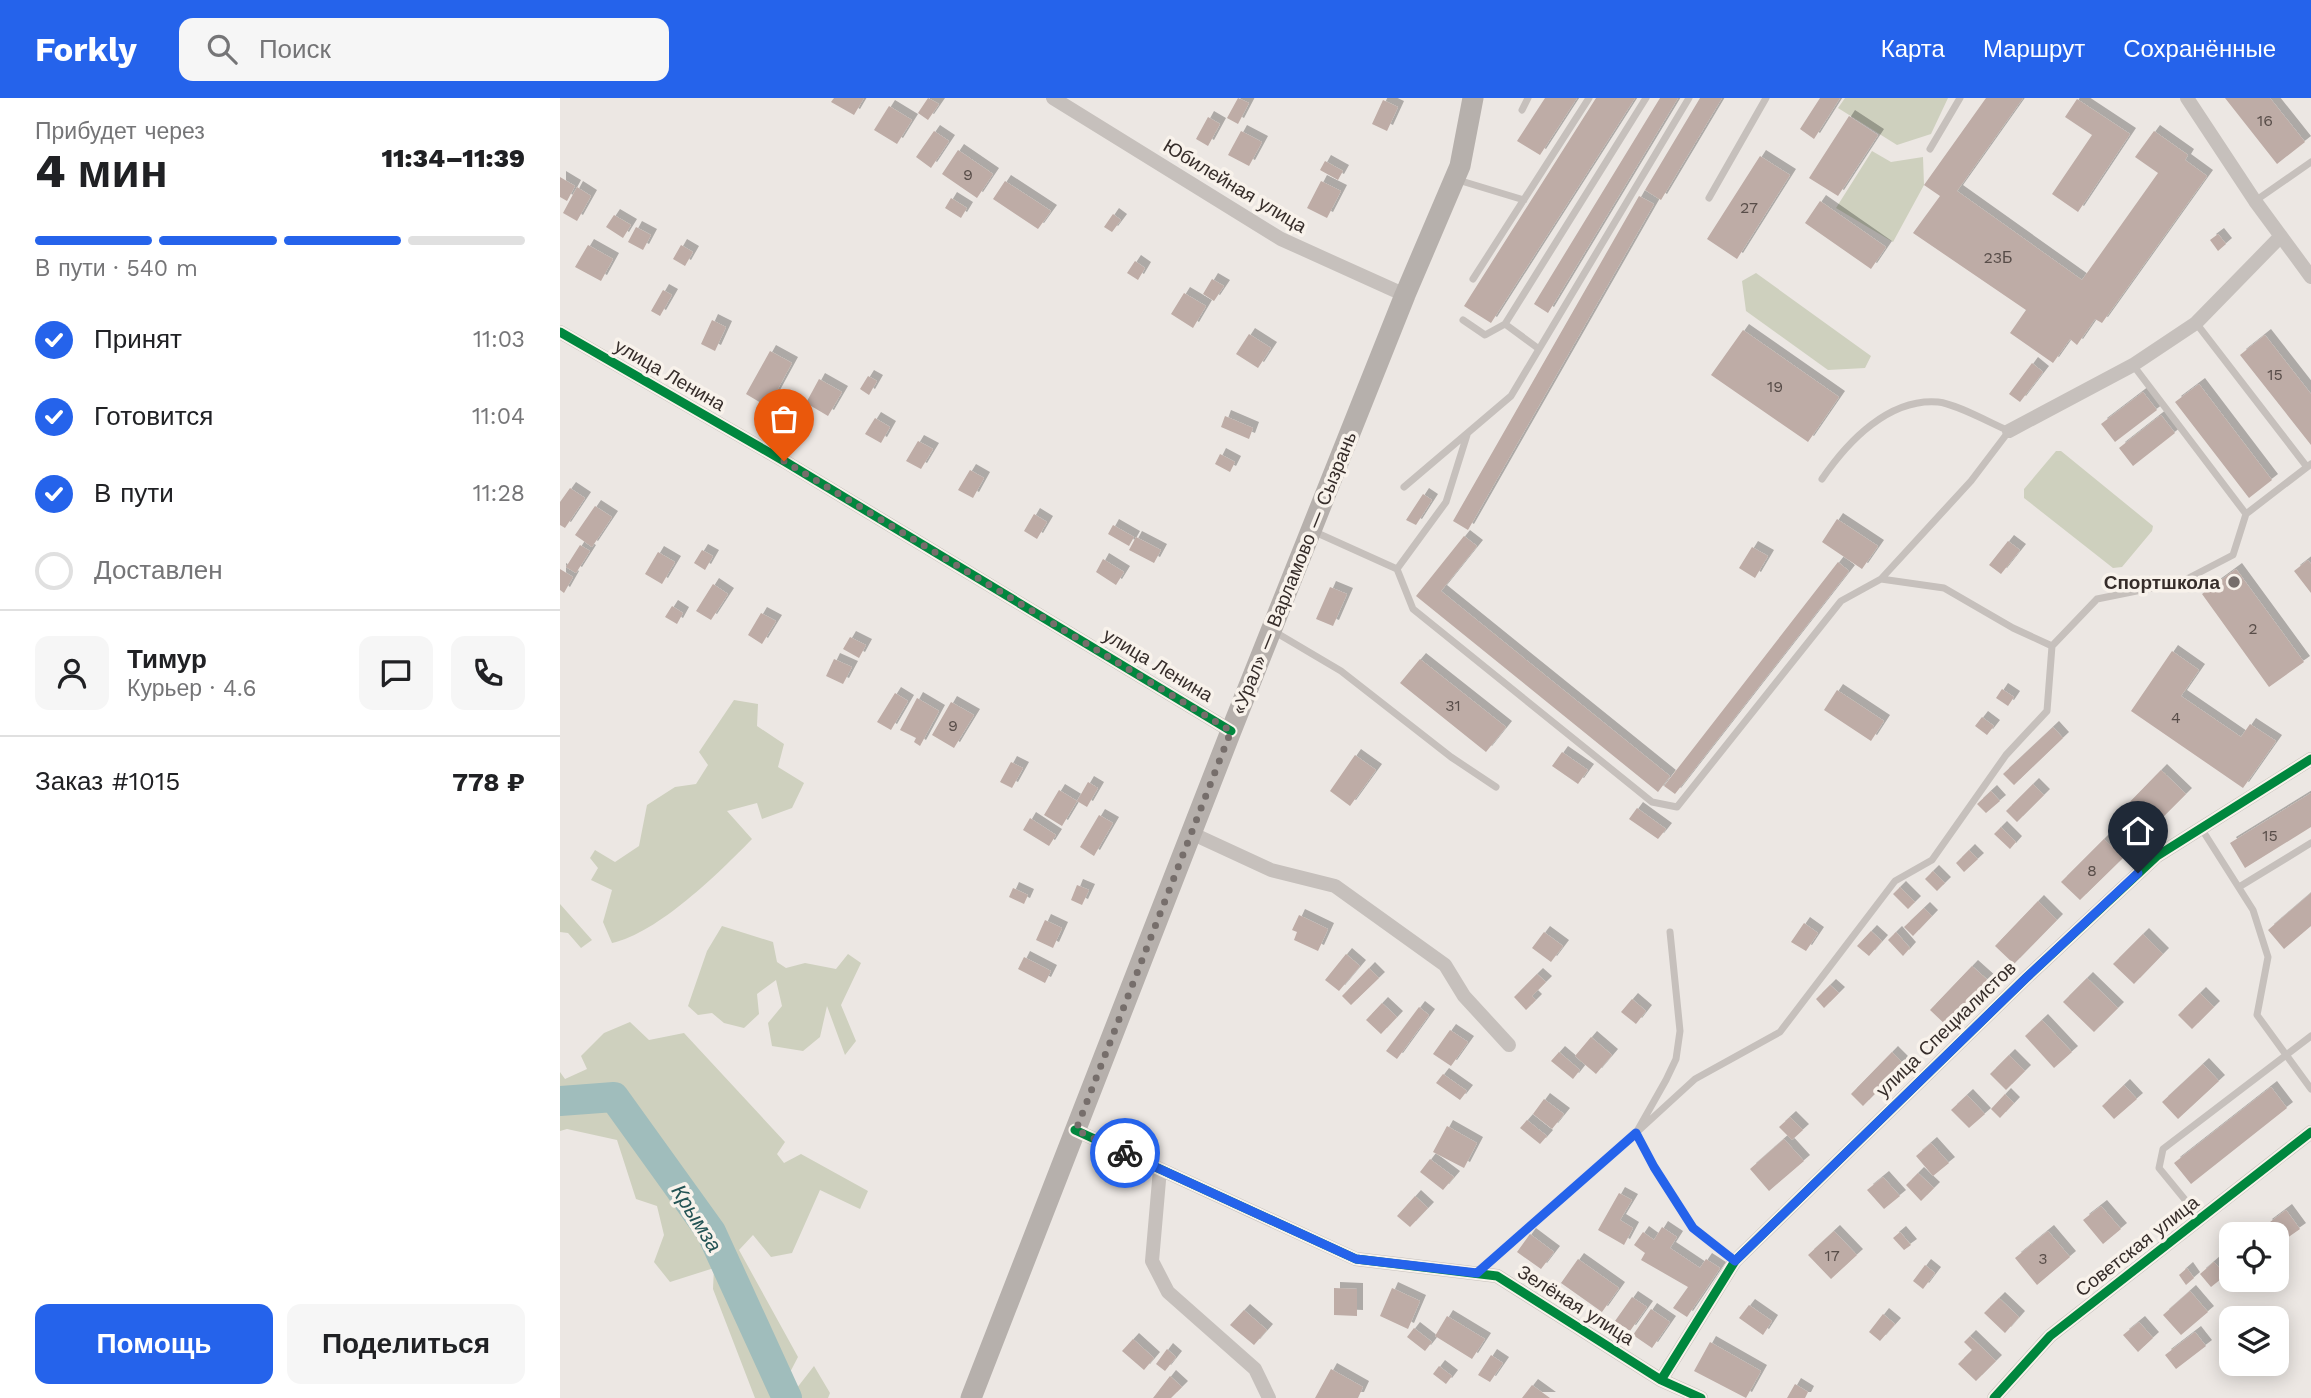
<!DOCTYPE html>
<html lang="ru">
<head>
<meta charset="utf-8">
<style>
	:root { --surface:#fff; --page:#f6f6f6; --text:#202124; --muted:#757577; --line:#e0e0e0; --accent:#2563eb }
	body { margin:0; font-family:"Work Sans",sans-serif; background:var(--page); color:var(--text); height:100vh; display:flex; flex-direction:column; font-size:26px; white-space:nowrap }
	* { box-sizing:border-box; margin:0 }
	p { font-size:23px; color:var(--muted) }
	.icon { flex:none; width:38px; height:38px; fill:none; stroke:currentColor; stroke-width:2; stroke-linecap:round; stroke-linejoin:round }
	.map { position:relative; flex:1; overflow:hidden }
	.sheet { display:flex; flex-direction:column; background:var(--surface); width:560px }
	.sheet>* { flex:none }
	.buttons { position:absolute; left:1659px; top:1124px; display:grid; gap:14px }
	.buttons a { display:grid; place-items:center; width:70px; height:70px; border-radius:14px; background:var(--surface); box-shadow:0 4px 18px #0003; font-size:35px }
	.pin { position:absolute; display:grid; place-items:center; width:60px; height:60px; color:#fff; margin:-72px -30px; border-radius:50% 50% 50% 0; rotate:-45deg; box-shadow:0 0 7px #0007 }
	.pin .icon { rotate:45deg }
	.courier { position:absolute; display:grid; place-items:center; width:70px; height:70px; margin:-35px; border:5px solid #2563eb; border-radius:50%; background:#fff; color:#222; box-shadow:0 2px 9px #0007 }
	.summary em { font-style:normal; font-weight:800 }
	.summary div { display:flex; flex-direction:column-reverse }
	.summary { display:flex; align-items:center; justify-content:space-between; height:119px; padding:0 35px }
	h1 { font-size:46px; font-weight:800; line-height:52px }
	.bar { display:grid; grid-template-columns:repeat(4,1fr); gap:10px 7px; align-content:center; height:84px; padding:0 35px }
	.bar i { height:9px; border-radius:5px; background:var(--line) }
	.bar .on { background:var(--accent) }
	.bar p { grid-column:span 4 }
	.line { display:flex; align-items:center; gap:18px; padding:0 35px; border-top:2px solid var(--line) }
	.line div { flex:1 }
	.round { display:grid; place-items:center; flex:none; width:74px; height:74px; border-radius:14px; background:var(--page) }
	ol { padding:0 35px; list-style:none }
	li { display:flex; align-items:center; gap:21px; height:77px }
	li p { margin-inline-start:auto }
	li .icon { padding:7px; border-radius:50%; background:var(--accent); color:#fff; stroke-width:4 }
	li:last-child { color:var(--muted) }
	li i { width:38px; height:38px; border:4px solid var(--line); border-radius:50% }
	.action { display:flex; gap:14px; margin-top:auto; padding:14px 35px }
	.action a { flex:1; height:80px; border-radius:14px; background:var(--accent); color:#fff; font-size:28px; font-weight:800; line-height:80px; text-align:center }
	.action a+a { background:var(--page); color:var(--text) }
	header { display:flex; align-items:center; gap:42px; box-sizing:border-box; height:98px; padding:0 35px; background:var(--accent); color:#fff }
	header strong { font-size:33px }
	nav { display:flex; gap:38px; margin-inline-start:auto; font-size:24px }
	.search { width:490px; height:63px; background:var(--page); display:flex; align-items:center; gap:18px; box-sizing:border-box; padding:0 24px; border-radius:14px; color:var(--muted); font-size:26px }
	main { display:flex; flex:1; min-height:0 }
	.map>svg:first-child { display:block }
	.green { fill:#ced0be }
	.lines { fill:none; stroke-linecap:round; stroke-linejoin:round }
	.river { stroke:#a0bdbc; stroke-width:30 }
	.building { fill:#beaca6; filter:url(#shadow) }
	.service { stroke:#c6c0bc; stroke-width:7 }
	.minor { stroke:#c6c0bc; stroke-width:14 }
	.secondary { stroke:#b6b0ac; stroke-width:21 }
	.cycleway-casing { stroke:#f8f2eb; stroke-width:13 }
	.cycleway { stroke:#00873e; stroke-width:9 }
	.done { stroke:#766e6b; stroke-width:7; stroke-dasharray:0 12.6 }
	.route { stroke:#2563eb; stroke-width:9 }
	.poi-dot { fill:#766e6b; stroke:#f8f2eb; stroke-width:2.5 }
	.labels { text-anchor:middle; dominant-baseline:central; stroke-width:7; stroke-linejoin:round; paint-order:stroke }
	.number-label { font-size:16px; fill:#584d49 }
	.street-label { font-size:19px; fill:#362d2a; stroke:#f8f2eb }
	.poi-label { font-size:19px; font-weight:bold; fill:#362d2a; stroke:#f8f2eb; text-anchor:end }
	.water-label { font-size:21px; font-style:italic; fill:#235354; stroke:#f8f2eb }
</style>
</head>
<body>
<header>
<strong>Forkly</strong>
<div class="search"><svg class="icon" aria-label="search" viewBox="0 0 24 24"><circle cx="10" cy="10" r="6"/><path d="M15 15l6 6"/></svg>Поиск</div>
<nav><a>Карта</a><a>Маршрут</a><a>Сохранённые</a></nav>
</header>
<main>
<section class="sheet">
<div class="summary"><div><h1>4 мин</h1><p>Прибудет через</p></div><em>11:34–11:39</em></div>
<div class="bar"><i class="on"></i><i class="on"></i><i class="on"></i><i></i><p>В пути · 540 m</p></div>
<ol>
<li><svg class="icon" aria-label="check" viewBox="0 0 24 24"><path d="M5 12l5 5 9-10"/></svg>Принят<p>11:03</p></li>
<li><svg class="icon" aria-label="check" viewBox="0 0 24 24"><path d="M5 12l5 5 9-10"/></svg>Готовится<p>11:04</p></li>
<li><svg class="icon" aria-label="check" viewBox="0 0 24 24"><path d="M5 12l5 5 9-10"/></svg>В пути<p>11:28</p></li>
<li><i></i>Доставлен</li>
</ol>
<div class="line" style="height:126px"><a class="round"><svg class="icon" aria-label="person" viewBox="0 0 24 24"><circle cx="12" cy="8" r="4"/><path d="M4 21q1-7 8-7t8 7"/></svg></a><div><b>Тимур</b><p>Курьер · 4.6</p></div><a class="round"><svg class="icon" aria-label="chat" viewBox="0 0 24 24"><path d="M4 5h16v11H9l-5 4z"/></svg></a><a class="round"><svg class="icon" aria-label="phone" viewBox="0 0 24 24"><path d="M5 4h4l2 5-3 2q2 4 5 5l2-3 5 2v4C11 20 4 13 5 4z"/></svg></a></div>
<div class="line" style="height:91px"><div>Заказ #1015</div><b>778 ₽</b></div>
<div class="action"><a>Помощь</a><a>Поделиться</a></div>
</section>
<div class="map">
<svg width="1751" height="1300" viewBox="0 0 1751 1300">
	<defs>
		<filter id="shadow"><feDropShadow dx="6" dy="-6" stdDeviation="0" flood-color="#0004"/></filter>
	</defs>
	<rect width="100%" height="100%" fill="#ece7e3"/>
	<path class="green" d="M1285 0H1388L1371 36 1337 47 1278 10Z
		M1312 53 1331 64 1363 59 1364 87 1333 144 1276 110Z
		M1196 175 1311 258 1305 270 1268 272 1186 213 1182 183Z
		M1496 353H1501L1593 428 1592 433 1562 469 1553 470 1464 400V391Z
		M174 602 198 606 197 628 224 646 218 669 244 685 232 710 202 721 197 705 167 713 192 741C159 775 98 835 52 845L43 824 52 792 31 782 38 770 30 760 35 752 55 764 79 748 87 707 115 689 136 686 148 667 139 654Z
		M0 806 32 842 21 850 8 835 0 834Z
		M162 828 213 844 217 864 226 870 245 865 276 871 288 856 301 865 281 907 296 943 285 957 267 908 260 939 243 953 212 948 208 925 222 908 216 882 197 896 199 916 184 930 164 925 152 915 138 917 128 908 147 853Z
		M70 924 89 942 124 935 225 1044 217 1056 224 1065 241 1056 308 1093 300 1111 260 1092 232 1155 211 1159 193 1137 179 1152 238 1259 227 1280 233 1295 254 1268 270 1295 268 1300H195L153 1191 154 1170 110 1184 94 1164 104 1137 97 1108 76 1101 57 1042 7 1031 0 1033V974L5 981 27 971 21 958 44 935Z"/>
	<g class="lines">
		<path class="river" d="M0 1003 54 999 151 1134 227 1300"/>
	</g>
	<path class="building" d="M274 0H304L294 17 271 4Z
		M368 0 379 6 368 22 358 15Z
		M678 0 689 5 678 26 667 20Z
		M985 0H1017L980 57 957 43Z
		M1036 0H1075L931 225 904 208Z
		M1100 0H1118L988 215 974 206Z
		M1140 0H1162L1101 102 1085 92Z
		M1260 0H1280L1254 41 1240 31Z
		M1426 0H1463L1397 93 1522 182 1598 75 1575 59 1594 33 1628 57 1625 62 1647 78 1542 225 1535 221 1517 247 1510 241 1493 265 1450 235 1466 212 1353 135 1380 98 1364 87Z
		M1665 0H1710L1745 44 1717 66Z
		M1517 1 1570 36 1518 114 1492 96 1532 37 1505 19Z
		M823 2 838 9 827 33 812 26Z
		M329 8 352 22 337 46 314 32Z
		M1289 18 1318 37 1278 98 1249 80Z
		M648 19 660 26 648 48 636 41Z
		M374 33 389 43 371 70 356 59Z
		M681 33 702 44 689 68 668 57Z
		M398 52 433 76 417 100 382 76Z
		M1200 58 1230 77 1177 161 1147 141Z
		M765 63 783 73 778 82 760 72Z
		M0 79 15 88 7 103 0 99Z
		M445 83 491 113 478 131 433 101Z
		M761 83 781 93 767 120 747 110Z
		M17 89 31 98 17 123 3 115Z
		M1079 98 1094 106 908 432 893 423Z
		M391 100 407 110 401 120 385 110Z
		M1260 103 1326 149 1311 171 1245 125Z
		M553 116 561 122 552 134 544 129Z
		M54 117 71 127 63 140 46 129Z
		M76 129 91 137 83 152 68 144Z
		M1658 136 1666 146 1658 153 1650 142Z
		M28 147 53 161 41 183 15 169Z
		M121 147 133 154 125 168 113 161Z
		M575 163 585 170 578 182 567 175Z
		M652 181 664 188 654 203 643 196Z
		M103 192 112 197 100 218 91 213Z
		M624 195 646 208 633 230 611 216Z
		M152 222 166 229 155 253 141 246Z
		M1183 232 1279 299 1248 344 1151 277Z
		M689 236 711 250 698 270 676 256Z
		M1705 237 1751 296V347L1680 257Z
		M210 253 232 265 208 309 186 296Z
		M1472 265 1483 274 1460 304 1449 296Z
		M308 278 317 283 309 297 300 291Z
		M259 281 282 294 268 318 246 305Z
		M1639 286 1712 382 1689 400 1615 304Z
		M1583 294 1597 312 1555 344 1541 326Z
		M1601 317 1615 335 1573 368 1559 350Z
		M665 318 693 330 689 341 661 329Z
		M315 320 330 329 321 345 305 336Z
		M358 343 373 351 361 371 346 363Z
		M660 356 675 364 670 374 655 366Z
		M410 372 424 380 413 400 398 392Z
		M10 390 25 400 5 430 0 427V404Z
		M863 396 872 402 856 427 846 422Z
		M35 408 52 419 32 449 15 437Z
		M474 416 487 424 477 441 464 433Z
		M1277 421 1318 448 1302 471 1262 444Z
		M553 427 574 439 569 448 548 436Z
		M904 438 917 448 881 493 1110 678 1098 694 856 498Z
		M576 439 601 452 594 465 569 452Z
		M1448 443 1460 452 1441 476 1429 467Z
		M20 447 30 453 16 475 6 469Z
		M1192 449 1208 458 1195 480 1179 470Z
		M142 452 153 458 145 472 134 465Z
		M98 454 115 464 102 486 85 476Z
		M543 461 564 474 556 487 536 474Z
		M1748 462 1751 466V495L1734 473Z
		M1278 464 1289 473 1115 696 1104 688Z
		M0 471 13 479 4 495 0 492Z
		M1676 471 1744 564 1709 589 1642 496Z
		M153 486 168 496 151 522 136 513Z
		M770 489 787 496 773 528 756 521Z
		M112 508 123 515 117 526 105 519Z
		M201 515 216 523 202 546 188 537Z
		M290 539 306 547 299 560 283 551Z
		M1612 553 1639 572 1621 598 1681 639 1690 626 1716 643 1683 690 1571 613Z
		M274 561 292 569 283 586 266 578Z
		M860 561 946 629 926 654 840 585Z
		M1442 591 1454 599 1448 608 1436 600Z
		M1277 592 1324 623 1311 643 1264 612Z
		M335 595 348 603 331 632 317 624Z
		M357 600 379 613 360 648 354 644 356 640 340 632Z
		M391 604 414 617 394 650 372 637Z
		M1422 619 1434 628 1427 637 1415 628Z
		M1493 629 1503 640 1454 687 1443 676Z
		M1002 654 1028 672 1018 686 992 668Z
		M795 657 816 672 790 708 770 693Z
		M451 664 463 670 452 690 440 684Z
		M1601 672 1626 696 1587 735 1563 711Z
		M528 684 538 690 527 709 517 703Z
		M1473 686 1484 697 1457 724 1446 713Z
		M499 692 517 703 502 728 484 717Z
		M1431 693 1440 703 1426 715 1417 706Z
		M1751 695V729L1685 770 1670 745Z
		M1077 710 1106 731 1098 741 1069 721Z
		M539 717 553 725 534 758 520 749Z
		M470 720 496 737 489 748 463 732Z
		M1441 729 1456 744 1450 751 1434 736Z
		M1544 741 1563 760 1520 802 1501 784Z
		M1409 752 1418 761 1404 774 1396 765Z
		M1373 773 1385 785 1377 793 1365 781Z
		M517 787 529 792 522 807 511 802Z
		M1340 789 1355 804 1348 811 1333 796Z
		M453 790 468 797 464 806 449 799Z
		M1751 795V828L1724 851 1708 832Z
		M1478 803 1497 822 1454 866 1435 848Z
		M1364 810 1372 818 1353 838 1344 829Z
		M739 817 768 831 758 853 734 842 737 834 732 832Z
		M485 822 502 830 493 850 476 842Z
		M1244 825 1258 835 1246 853 1231 844Z
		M1311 833 1322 843 1309 858 1297 848Z
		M984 834 1003 848 991 864 972 850Z
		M1336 834 1350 850 1343 858 1328 842Z
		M1583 836 1603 856 1574 886 1553 866Z
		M786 856 800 868 779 893 765 882Z
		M464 859 491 873 485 885 458 871Z
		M1412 868 1431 885 1389 930 1370 912Z
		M809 870 819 880 791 907 782 898Z
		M977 876 986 884 972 898 976 902 966 912 954 899Z
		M1527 880 1558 910 1534 934 1503 904Z
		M1270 887 1279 895 1264 910 1256 901Z
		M1640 895 1654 909 1632 931 1618 917Z
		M1072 901 1086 913 1076 926 1061 914Z
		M822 905 837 919 821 936 806 922Z
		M859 909 869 917 837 961 826 953Z
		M1482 922 1512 954 1494 970 1465 938Z
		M890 932 908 944 891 968 873 956Z
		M1031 939 1052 957 1036 976 1015 958Z
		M999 954 1020 972 1013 981 991 963Z
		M1332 954 1344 966 1303 1008 1291 996Z
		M1449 957 1465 973 1446 992 1430 976Z
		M1643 966 1659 983 1618 1021 1602 1004Z
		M883 976 907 993 900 1002 876 985Z
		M1564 987 1577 1001 1554 1021 1542 1008Z
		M1711 989 1727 1010 1631 1086 1614 1065Z
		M1445 996 1454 1005 1440 1020 1431 1011Z
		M1407 997 1425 1016 1409 1030 1391 1012Z
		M984 1001 1004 1016 992 1031 973 1016Z
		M1230 1019 1243 1032 1232 1042 1219 1029Z
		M967 1022 987 1038 980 1046 960 1030Z
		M887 1028 917 1045 904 1070 873 1054Z
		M1224 1041 1244 1063 1209 1093 1190 1071Z
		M1371 1045 1389 1065 1373 1078 1356 1058Z
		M870 1061 894 1079 883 1092 860 1074Z
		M1358 1075 1374 1090 1361 1103 1346 1087Z
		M1323 1079 1340 1098 1324 1111 1307 1092Z
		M1059 1095 1072 1102 1060 1122 1073 1130 1064 1147 1038 1132Z
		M855 1098 868 1110 850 1129 837 1118Z
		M1541 1108 1561 1131 1543 1146 1523 1122Z
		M1726 1112 1740 1131 1720 1145 1717 1136H1713L1706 1127Z
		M1102 1129 1117 1139 1110 1150 1140 1170 1146 1161 1160 1170 1127 1219 1113 1210 1128 1189 1081 1162 1085 1155 1074 1147 1083 1134 1094 1142Z
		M1274 1133 1297 1157 1271 1181 1248 1157Z
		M1488 1133 1510 1159 1477 1187 1455 1160Z
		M1340 1134 1351 1147 1344 1152 1333 1140Z
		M970 1136 994 1154 981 1171 957 1154Z
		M1018 1161 1059 1190 1042 1214 1001 1185Z
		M1654 1164 1666 1177 1651 1189 1640 1176Z
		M1365 1167 1375 1175 1363 1191 1353 1183Z
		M1627 1170 1634 1180 1626 1187 1619 1177Z
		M774 1190 797 1191V1218L774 1217Z
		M832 1190 860 1203 848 1231 820 1218Z
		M1630 1193 1648 1214 1621 1237 1603 1217Z
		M1072 1199 1087 1209 1070 1233 1055 1223Z
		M1439 1200 1459 1219 1445 1235 1424 1215Z
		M1189 1207 1212 1223 1203 1237 1179 1220Z
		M1091 1211 1110 1224 1092 1250 1073 1237Z
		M684 1212 707 1232 694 1247 670 1227Z
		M1323 1216 1335 1226 1320 1243 1309 1234Z
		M887 1218 925 1241 912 1261 875 1238Z
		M1579 1224 1593 1240 1578 1254 1563 1237Z
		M854 1230 872 1244 865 1253 847 1239Z
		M1635 1234 1646 1248 1616 1271 1605 1257Z
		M1410 1238 1436 1263 1416 1283 1398 1266 1412 1252 1404 1244Z
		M573 1241 594 1260 584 1272 562 1253Z
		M1150 1244 1201 1273 1186 1300 1134 1273Z
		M607 1251 616 1259 605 1273 596 1266Z
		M931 1257 943 1265 930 1284 918 1277Z
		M879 1268 892 1278 886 1286 873 1276Z
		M771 1271 803 1289 798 1300H755Z
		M610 1278 622 1289 611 1300H593Z
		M1235 1286 1248 1294 1245 1300H1227Z
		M972 1287 990 1300H962Z"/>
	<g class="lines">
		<path class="service" d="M962 12 968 0
			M1370 51 1400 0
			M898 82 964 102
			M1149 100 1206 0
			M1695 103 1751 64
			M913 181 1029 0
			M903 222 925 237 945 226 1086 0
			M1636 225 1747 369
			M945 226 979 251
			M1573 267 1686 416
			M1262 381C1288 343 1329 300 1378 304 1397 306 1430 325 1449 333L1411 383 1321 481
			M844 389 951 298 1129 0
			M755 434 837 471 853 511 1092 704 1117 709 1281 503 1321 481 1384 490 1453 530 1492 548
			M837 471 886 404 907 337
			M715 534 781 573 891 659 936 689
			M1641 730 1693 812 1708 859 1697 917 1751 991
			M1679 789 1751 745
			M1640 1120 1599 1070 1603 1051 1751 938
			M1175 1163 1133 1130 1094 1069 1076 1035 1135 981 1220 934 1335 783 1372 762 1446 657 1487 613 1492 548 1537 501 1621 484 1673 457 1686 416 1751 366
			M918 1175 1076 1035 1106 982 1116 961 1120 933 1110 834"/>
		<path class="minor" d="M493 0 721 141 845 197
			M1627 0 1695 103 1751 179
			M0 234 224 363 671 633
			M1449 333 1573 267 1636 225 1721 138
			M631 735 711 772 775 788 885 867 904 898 949 947
			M515 1032 796 1161 937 1178 1101 1282 1141 1300
			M600 1071 592 1163 608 1194 695 1271 709 1300
			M1101 1282 1175 1163 1466 880 1597 758 1751 661
			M1434 1300 1490 1238 1751 1034"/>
		<path class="secondary" d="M411 1300 671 633 845 197 900 68 913 0"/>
		<g class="cycleway-casing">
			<path id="cycleway" d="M0 234 224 363 671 633
				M515 1032 796 1161 937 1178 1101 1282 1141 1300
				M1101 1282 1175 1163 1466 880 1597 758 1751 661
				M1434 1300 1490 1238 1751 1034"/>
		</g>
		<use href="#cycleway" class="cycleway"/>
	</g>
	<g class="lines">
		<path class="done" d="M224 363 671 633 516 1032 565 1055"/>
		<path class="route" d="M565 1055 796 1161 917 1175 1076 1035 1094 1069 1133 1130 1175 1163 1466 880 1578 775"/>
	</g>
	<circle class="poi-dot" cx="1674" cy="484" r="7"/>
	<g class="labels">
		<g class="number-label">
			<text x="1705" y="22">16</text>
			<text x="408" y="76">9</text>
			<text x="1189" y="109">27</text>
			<text x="1438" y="159">23Б</text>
			<text x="1715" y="276">15</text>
			<text x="1215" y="288">19</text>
			<text x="1693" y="530">2</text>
			<text x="893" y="607">31</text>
			<text x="1616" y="619">4</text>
			<text x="393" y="627">9</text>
			<text x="1710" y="737">15</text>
			<text x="1532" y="772">8</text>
			<text x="1272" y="1157">17</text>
			<text x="1483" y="1160">3</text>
		</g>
		<g class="street-label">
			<text transform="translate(675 88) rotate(31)">Юбилейная улица</text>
			<text transform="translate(110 277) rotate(30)">улица Ленина</text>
			<text transform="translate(734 475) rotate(-68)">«Урал» — Варламово — Сызрань</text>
			<text transform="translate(598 567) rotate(31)">улица Ленина</text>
			<text transform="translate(1386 931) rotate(-44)">улица Специалистов</text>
			<text transform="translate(1577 1148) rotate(-38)">Советская улица</text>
			<text transform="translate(1016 1207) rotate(32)">Зелёная улица</text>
		</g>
		<g class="poi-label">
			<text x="1660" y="484">Спортшкола</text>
		</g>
		<g class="water-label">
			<text transform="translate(137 1120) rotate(58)">Крымза</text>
		</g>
	</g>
</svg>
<div class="buttons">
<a><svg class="icon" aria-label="locate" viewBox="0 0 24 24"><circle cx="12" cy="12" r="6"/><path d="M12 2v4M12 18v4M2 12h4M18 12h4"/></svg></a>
<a><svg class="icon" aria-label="layers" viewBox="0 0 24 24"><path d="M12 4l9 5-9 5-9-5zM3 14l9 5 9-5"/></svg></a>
</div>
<div class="pin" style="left:224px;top:363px;background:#ea580c"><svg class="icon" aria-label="bag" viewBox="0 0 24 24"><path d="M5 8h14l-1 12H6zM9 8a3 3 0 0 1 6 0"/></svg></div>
<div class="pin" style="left:1578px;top:775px;background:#1f2937"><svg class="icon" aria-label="home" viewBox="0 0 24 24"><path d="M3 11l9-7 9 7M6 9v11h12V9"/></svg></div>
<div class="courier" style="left:565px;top:1055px"><svg class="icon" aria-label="bike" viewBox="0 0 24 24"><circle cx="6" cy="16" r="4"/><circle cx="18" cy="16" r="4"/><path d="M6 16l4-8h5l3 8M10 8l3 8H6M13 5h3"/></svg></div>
</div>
</main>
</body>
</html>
